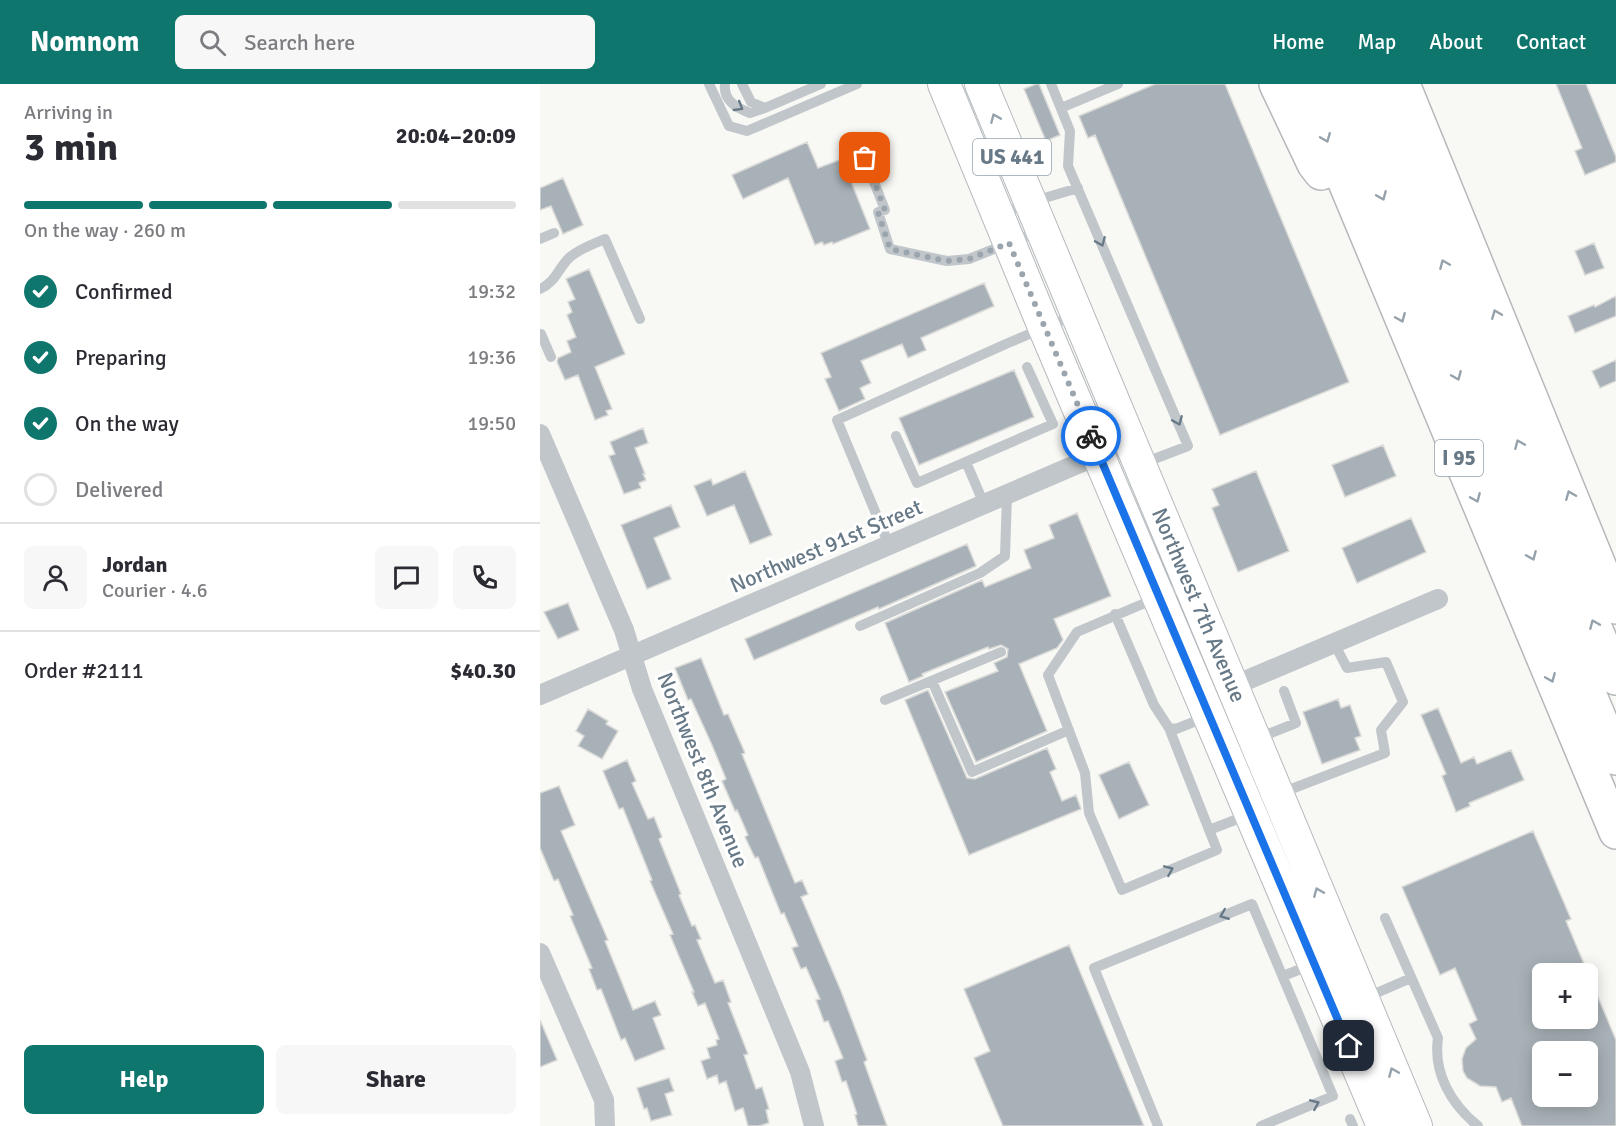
<!DOCTYPE html>
<html lang="en">
<head>
<meta charset="utf-8">
<style>
	:root { --surface:#fff; --page:#f7f7f7; --text:#2b2b33; --muted:#7c7c81; --line:#e1e1e2; --accent:#0f766e }
	body { margin:0; font-family:Signika,sans-serif; background:var(--page); color:var(--text); height:100vh; display:flex; flex-direction:column; font-size:22px; white-space:nowrap }
	* { box-sizing:border-box; margin:0 }
	p { font-size:20px; color:var(--muted) }
	.icon { flex:none; width:33px; height:33px; fill:none; stroke:currentColor; stroke-width:2; stroke-linecap:round; stroke-linejoin:round }
	.map { position:relative; flex:1; overflow:hidden }
	.side { display:flex; flex-direction:column; background:var(--surface); width:540px }
	.side>* { flex:none }
	.buttons { position:absolute; left:992px; top:879px; display:grid; gap:12px }
	.buttons a { display:grid; place-items:center; width:66px; height:66px; border-radius:9px; background:var(--surface); box-shadow:0 3px 15px #0003; font-size:30px }
	.pin { position:absolute; display:grid; place-items:center; width:51px; height:51px; color:#fff; margin:-26px; border-radius:12px; box-shadow:0 3px 9px #0006 }
	.courier { position:absolute; display:grid; place-items:center; width:60px; height:60px; margin:-30px; border:4px solid #1a73e8; border-radius:50%; background:#fff; color:#222; box-shadow:0 2px 8px #0007 }
	.overview em { font-style:normal; font-weight:700 }
	.overview div { display:flex; flex-direction:column-reverse }
	.overview { display:flex; align-items:center; justify-content:space-between; height:102px; padding:0 24px }
	h1 { font-size:39px; font-weight:700; line-height:45px }
	.bar { display:grid; grid-template-columns:repeat(4,1fr); gap:9px 6px; align-content:center; height:72px; padding:0 24px }
	.bar i { height:8px; border-radius:4px; background:var(--line) }
	.bar .current { background:var(--accent) }
	.bar p { grid-column:span 4 }
	.line { display:flex; align-items:center; gap:15px; padding:0 24px; border-top:2px solid var(--line) }
	.line div { flex:1 }
	.round { display:grid; place-items:center; flex:none; width:63px; height:63px; border-radius:9px; background:var(--page) }
	ol { padding:0 24px; list-style:none }
	li { display:flex; align-items:center; gap:18px; height:66px }
	li p { margin-inline-start:auto }
	li .icon { padding:6px; border-radius:50%; background:var(--accent); color:#fff; stroke-width:4 }
	li:last-child { color:var(--muted) }
	li i { width:33px; height:33px; border:3px solid var(--line); border-radius:50% }
	.primary-button { display:flex; gap:12px; margin-top:auto; padding:12px 24px }
	.primary-button a { flex:1; height:69px; border-radius:9px; background:var(--accent); color:#fff; font-size:24px; font-weight:700; line-height:69px; text-align:center }
	.primary-button a+a { background:var(--page); color:var(--text) }
	header { display:flex; align-items:center; gap:36px; box-sizing:border-box; height:84px; padding:0 30px; background:var(--accent); color:#fff }
	header strong { font-size:28px }
	nav { display:flex; gap:33px; margin-inline-start:auto; font-size:21px }
	.search { width:420px; height:54px; background:var(--page); display:flex; align-items:center; gap:15px; box-sizing:border-box; padding:0 21px; border-radius:9px; color:var(--muted); font-size:22px }
	main { display:flex; flex:1; min-height:0 }
	.map>svg:first-child { display:block }
	.building { fill:#a8b1b7; stroke:#dadad8; stroke-width:1.5; fill-rule:evenodd }
	.lines { fill:none; stroke-linecap:round; stroke-linejoin:round }
	.primary-casing { stroke:#b5babe; stroke-width:34 }
	.highway-casing { stroke:#b5b9bc; stroke-width:36 }
	.lane { stroke:#c1c6ca; stroke-width:10 }
	.street { stroke:#c1c6ca; stroke-width:20 }
	.primary { stroke:#fff; stroke-width:32 }
	.highway { stroke:#fff; stroke-width:33 }
	.oneway { stroke:#677987 }
	.oneway2 { stroke:#95a1ab }
	.done { stroke:#9aa5ae; stroke-width:6; stroke-dasharray:0 10.8 }
	.route { stroke:#1a73e8; stroke-width:8 }
	.labels { text-anchor:middle; dominant-baseline:central; stroke-width:6; stroke-linejoin:round; paint-order:stroke }
	.shield { fill:#fff; stroke:#95a1ab; stroke-width:1.5 }
	.shield-label { font-size:21px; font-weight:bold; fill:#677987 }
	.street-label { font-size:22px; fill:#677987; stroke:#fff }
</style>
</head>
<body>
<header>
<strong>Nomnom</strong>
<div class="search"><svg class="icon" aria-label="search" viewBox="0 0 24 24"><circle cx="10" cy="10" r="6"/><path d="M15 15l6 6"/></svg>Search here</div>
<nav><a>Home</a><a>Map</a><a>About</a><a>Contact</a></nav>
</header>
<main>
<section class="side">
<div class="overview"><div><h1>3 min</h1><p>Arriving in</p></div><em>20:04–20:09</em></div>
<div class="bar"><i class="current"></i><i class="current"></i><i class="current"></i><i></i><p>On the way · 260 m</p></div>
<ol>
<li><svg class="icon" aria-label="check" viewBox="0 0 24 24"><path d="M5 12l5 5 9-10"/></svg>Confirmed<p>19:32</p></li>
<li><svg class="icon" aria-label="check" viewBox="0 0 24 24"><path d="M5 12l5 5 9-10"/></svg>Preparing<p>19:36</p></li>
<li><svg class="icon" aria-label="check" viewBox="0 0 24 24"><path d="M5 12l5 5 9-10"/></svg>On the way<p>19:50</p></li>
<li><i></i>Delivered</li>
</ol>
<div class="line" style="height:108px"><a class="round"><svg class="icon" aria-label="person" viewBox="0 0 24 24"><circle cx="12" cy="8" r="4"/><path d="M4 21q1-7 8-7t8 7"/></svg></a><div><b>Jordan</b><p>Courier · 4.6</p></div><a class="round"><svg class="icon" aria-label="chat" viewBox="0 0 24 24"><path d="M4 5h16v11H9l-5 4z"/></svg></a><a class="round"><svg class="icon" aria-label="phone" viewBox="0 0 24 24"><path d="M5 4h4l2 5-3 2q2 4 5 5l2-3 5 2v4C11 20 4 13 5 4z"/></svg></a></div>
<div class="line" style="height:78px"><div>Order #2111</div><b>$40.30</b></div>
<div class="primary-button"><a>Help</a><a>Share</a></div>
</section>
<div class="map">
<svg width="1076" height="1042" viewBox="0 0 1076 1042">
	<rect width="100%" height="100%" fill="#f8f8f5"/>
	<path class="building" d="M496 0H499L520 51 506 57 484 5Z
		M615 0H685L809 298 680 351 555 51 548 54 539 32Z
		M1016 0H1046L1076 73V78L1045 91 1035 67 1042 64Z
		M267 58 278 84 302 75 330 145 293 160 292 158 284 161 282 158 275 161 248 94 203 115 192 91Z
		M23 94 43 141 23 150 11 122 0 126V104Z
		M1054 159 1064 184 1045 191 1035 167Z
		M49 185 85 270 55 283 72 325 66 327 68 331 55 336 38 291 25 296 17 278 18 274 31 268 27 257 36 253 27 231 32 228 28 218 35 215 26 195Z
		M444 199 454 222 381 254 386 266 368 274 362 260 321 277 331 299 320 304 325 315 299 327 285 295 291 293 281 269Z
		M1076 212V232L1035 249 1028 232 1054 221 1055 223Z
		M1076 276V297L1060 304 1052 287Z
		M474 286 494 333 379 381 359 334Z
		M103 344 108 359 95 364 105 390H103L106 396 99 399 101 404 84 410 69 372 75 370 70 358Z
		M843 361 856 392 805 413 792 381Z
		M205 387 232 451 210 460 194 421 167 432 154 402 171 395 173 401Z
		M716 387 749 467 698 488 672 424 679 421 672 405Z
		M131 421 140 443 114 454 131 495 107 505 81 441Z
		M537 429 571 512 514 535 523 556 517 564 479 580 507 647 436 678 405 608 458 587 454 579 467 573 468 565 461 561 449 565 448 563 382 590 383 592 369 598 345 539 442 496 445 503 491 484 484 466 514 454 509 441Z
		M871 434 886 468 817 499 802 464Z
		M427 460 436 482 339 525 338 523 214 576 205 555Z
		M28 519 39 546 18 555 4 528Z
		M161 574 184 631 188 630 205 669 202 670 255 799 262 796 268 810 261 813 301 907 327 976 324 978 347 1042H318L315 1031 317 1030 306 997 302 998 295 977 303 974 288 937 284 938 276 916 280 915 266 883 261 885 252 864 258 862 244 829 241 830 218 773 215 774 205 753 208 751 197 726 195 727 182 697 186 695 172 661 151 615 148 616 135 584Z
		M388 606 427 694 435 695 507 664 516 685 510 688 522 717 536 711 541 725 429 771 365 616Z
		M798 615 801 624 810 621 821 652 815 654 820 666 782 680 763 628Z
		M898 624 921 679 934 673 937 680 971 666 984 696 929 719 930 722 916 728 902 692 906 690 881 631Z
		M48 625 68 637 66 640 78 647 62 675 38 662 44 652 36 647Z
		M87 676 96 697 92 699 108 735 114 733 122 753 119 755 141 810 139 811 152 842 155 841 161 855 157 856 175 899 183 896 191 918 188 919 208 970 204 971 216 1005 222 1003 229 1025 226 1026 229 1039 219 1042H208L203 1024 195 1027 186 997 179 1000 177 991 167 995 161 977 170 974 167 964 177 961 176 956 179 955 165 919 158 922 152 908H154L130 851 133 850 110 797 112 796 83 724 79 725 63 687Z
		M589 678 609 721 579 735 559 691Z
		M19 702 35 741 21 747 68 856 65 857 93 926 115 917 121 931 113 934 125 965 95 977 85 954 81 956 61 905 57 906 49 885 52 884 30 832 33 831 18 795 14 797 0 764V709Z
		M993 747 1031 835 1026 837 1076 956V1042H982L971 1014 962 1018 956 1003 940 1002 927 994 923 987 922 975 926 964 936 955 929 940 937 936 915 884 900 891 862 803ZM1002 890H1047V934H1002ZM1002 968H1047V1012H1002Z
		M529 861 604 1042H463L434 974 450 967 424 905Z
		M0 936 17 976 0 983Z
		M129 994 134 1007 125 1010 132 1031 111 1037 107 1024 104 1025 97 1004Z"/>
	<g class="lines">
		<g class="primary-casing">
			<path id="primary" d="M404 0 504 243 843 1042
				M441 0 876 1042"/>
		</g>
		<g class="highway-casing">
			<path id="highway" d="M736 0 774 80 781 89
				M764 0 1076 748
				M795 0 1076 674
				M829 0 1076 594
				M863 0 1076 523"/>
		</g>
		<path class="lane" d="M169 0 189 42 207 47 317 0
			M185 0C183 17 197 24 210 29L225 24
			M202 0 211 18 225 24 281 0
			M511 0 530 47 528 82 648 362 601 380
			M521 24 578 0
			M318 57 345 126 338 128 350 165 407 177 429 175 499 147
			M462 130 491 118 538 104
			M0 155 14 149
			M0 205C16 198 18 184 30 173 39 165 53 160 65 155L100 235
			M1 250 11 273
			M356 352 377 399 513 340 487 283
			M426 378 444 420
			M349 461 297 336 468 259 535 231
			M575 530 614 621 629 644 636 645 666 633
			M320 542 440 489 465 472 467 411
			M392 597 432 688 529 646
			M345 616 461 568
			M629 644 677 766 582 806 549 729 545 689 508 591 537 548 647 501
			M718 654 756 639 744 607
			M741 709 845 669 841 646 863 618 846 578 807 584 794 559
			M669 746 708 731
			M845 834 898 954C893 989 911 1020 938 1042
			M743 892 771 881
			M825 914 871 894
			M810 1035 813 1042
			M618 1042 554 884 712 820 793 1012 721 1042"/>
		<path class="street" d="M0 350 84 546 102 605 260 988 274 1042
			M693 602 898 515
			M0 611 591 357
			M0 869 64 1016 65 1042"/>
		<use href="#primary" class="primary"/>
		<use href="#highway" class="highway"/>
	</g>
	<defs><path id="oneway-chevron" d="M-2-3.5L2.5 0L-2 3.5" fill="none" stroke-width="1.6" stroke-linecap="round" stroke-linejoin="round" transform="scale(1.5)"/></defs>
	<g class="oneway">
		<use href="#oneway-chevron" transform="translate(199 23) rotate(31)"/>
		<use href="#oneway-chevron" transform="translate(561 158) rotate(67)"/>
		<use href="#oneway-chevron" transform="translate(638 337) rotate(67)"/>
		<use href="#oneway-chevron" transform="translate(629 786) rotate(-23)"/>
		<use href="#oneway-chevron" transform="translate(684 831) rotate(158)"/>
		<use href="#oneway-chevron" transform="translate(775 1020) rotate(-23)"/>
	</g>
	<g class="oneway2">
		<use href="#oneway-chevron" transform="translate(455 34) rotate(-113)"/>
		<use href="#oneway-chevron" transform="translate(786 54) rotate(68)"/>
		<use href="#oneway-chevron" transform="translate(842 112) rotate(67)"/>
		<use href="#oneway-chevron" transform="translate(904 180) rotate(-113)"/>
		<use href="#oneway-chevron" transform="translate(956 230) rotate(-112)"/>
		<use href="#oneway-chevron" transform="translate(861 234) rotate(67)"/>
		<use href="#oneway-chevron" transform="translate(917 292) rotate(67)"/>
		<use href="#oneway-chevron" transform="translate(979 360) rotate(-113)"/>
		<use href="#oneway-chevron" transform="translate(1030 411) rotate(-112)"/>
		<use href="#oneway-chevron" transform="translate(936 414) rotate(67)"/>
		<use href="#oneway-chevron" transform="translate(992 472) rotate(67)"/>
		<use href="#oneway-chevron" transform="translate(1054 540) rotate(-113)"/>
		<use href="#oneway-chevron" transform="translate(1011 594) rotate(67)"/>
		<use href="#oneway-chevron" transform="translate(778 808) rotate(-112)"/>
		<use href="#oneway-chevron" transform="translate(853 988) rotate(-113)"/>
	</g>
	<g class="lines">
		<path class="done" d="M325 74 345 126 338 128 350 165 407 177 429 175 469 159 551 352"/>
		<path class="route" d="M551 352 809 962"/>
	</g>
	<g class="labels">
		<g class="shield">
			<rect x="433" y="55" width="78" height="36" rx="4.5"/>
			<rect x="895" y="356" width="48" height="36" rx="4.5"/>
		</g>
		<g class="shield-label">
			<text x="472" y="73">US 441</text>
			<text x="919" y="374">I 95</text>
		</g>
		<g class="street-label">
			<text transform="translate(286 462) rotate(-23)">Northwest 91st Street</text>
			<text transform="translate(659 521) rotate(67)">Northwest 7th Avenue</text>
			<text transform="translate(163 686) rotate(68)">Northwest 8th Avenue</text>
		</g>
	</g>
</svg>
<div class="buttons">
<a>+</a>
<a>−</a>
</div>
<div class="pin" style="left:325px;top:74px;background:#ea580c"><svg class="icon" aria-label="bag" viewBox="0 0 24 24"><path d="M5 8h14l-1 12H6zM9 8a3 3 0 0 1 6 0"/></svg></div>
<div class="pin" style="left:809px;top:962px;background:#1f2937"><svg class="icon" aria-label="home" viewBox="0 0 24 24"><path d="M3 11l9-7 9 7M6 9v11h12V9"/></svg></div>
<div class="courier" style="left:551px;top:352px"><svg class="icon" aria-label="bike" viewBox="0 0 24 24"><circle cx="6" cy="16" r="4"/><circle cx="18" cy="16" r="4"/><path d="M6 16l4-8h5l3 8M10 8l3 8H6M13 5h3"/></svg></div>
</div>
</main>
</body>
</html>
